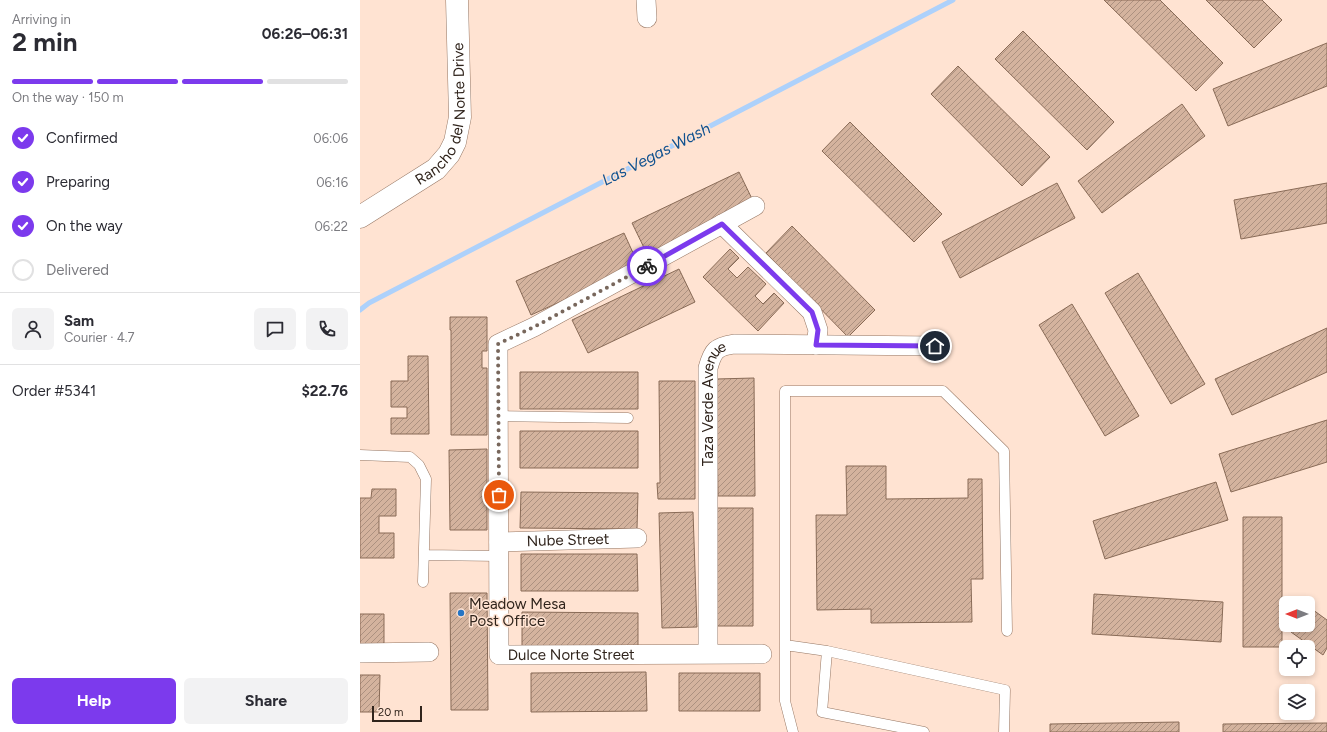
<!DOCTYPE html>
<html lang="en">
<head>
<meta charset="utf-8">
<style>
	:root { --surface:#fff; --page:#f2f2f3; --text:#2b2b33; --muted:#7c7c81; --line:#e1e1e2; --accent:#7c3aed }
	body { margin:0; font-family:Figtree,sans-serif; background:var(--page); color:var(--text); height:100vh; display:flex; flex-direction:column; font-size:15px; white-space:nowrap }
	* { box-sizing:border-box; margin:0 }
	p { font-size:13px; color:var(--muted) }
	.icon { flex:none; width:22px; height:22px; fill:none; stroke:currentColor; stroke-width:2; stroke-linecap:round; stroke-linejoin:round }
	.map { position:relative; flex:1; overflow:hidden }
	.details { display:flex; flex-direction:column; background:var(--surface); width:360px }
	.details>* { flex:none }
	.needle { width:26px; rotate:270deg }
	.controls { position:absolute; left:919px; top:596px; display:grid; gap:8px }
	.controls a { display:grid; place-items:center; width:36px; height:36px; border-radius:6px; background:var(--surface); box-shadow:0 2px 6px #0003; font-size:20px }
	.scale { position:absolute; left:12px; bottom:10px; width:50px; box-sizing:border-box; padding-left:4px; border:2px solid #30241c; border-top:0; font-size:11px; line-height:14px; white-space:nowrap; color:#30241c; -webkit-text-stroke:3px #ffe3d2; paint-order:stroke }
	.pin { position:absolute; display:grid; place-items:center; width:34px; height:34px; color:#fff; margin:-17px; border:2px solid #fff; border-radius:50%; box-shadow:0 1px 4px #0007 }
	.courier { position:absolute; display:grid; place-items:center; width:40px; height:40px; margin:-20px; border:3px solid #7c3aed; border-radius:50%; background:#fff; color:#222; box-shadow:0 1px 5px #0007 }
	.summary em { font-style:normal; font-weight:700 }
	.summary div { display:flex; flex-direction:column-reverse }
	.summary { display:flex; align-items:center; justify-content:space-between; height:68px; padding:0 12px }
	h1 { font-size:26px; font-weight:700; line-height:30px }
	.bar { display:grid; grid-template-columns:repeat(4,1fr); gap:6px 4px; align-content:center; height:48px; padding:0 12px }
	.bar i { height:5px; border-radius:3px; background:var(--line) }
	.bar .active { background:var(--accent) }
	.bar p { grid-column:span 4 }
	.line { display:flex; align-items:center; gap:10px; padding:0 12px; border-top:1px solid var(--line) }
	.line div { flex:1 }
	.round { display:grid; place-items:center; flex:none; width:42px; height:42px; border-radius:6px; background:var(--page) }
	ol { padding:0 12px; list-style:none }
	li { display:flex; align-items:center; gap:12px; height:44px }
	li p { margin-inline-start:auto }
	li .icon { padding:4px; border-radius:50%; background:var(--accent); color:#fff; stroke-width:4 }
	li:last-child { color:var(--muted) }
	li i { width:22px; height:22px; border:2px solid var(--line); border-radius:50% }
	.primary-button { display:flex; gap:8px; margin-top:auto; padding:8px 12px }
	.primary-button a { flex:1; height:46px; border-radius:6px; background:var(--accent); color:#fff; font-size:16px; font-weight:700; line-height:46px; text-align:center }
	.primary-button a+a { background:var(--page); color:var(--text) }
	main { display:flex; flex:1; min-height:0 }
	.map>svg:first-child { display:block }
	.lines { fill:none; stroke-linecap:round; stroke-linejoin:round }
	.stream { stroke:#add1fb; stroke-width:5 }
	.building { fill:url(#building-hatch); stroke:#896b57 }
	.lane-casing { stroke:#967764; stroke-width:11 }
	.street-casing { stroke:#967764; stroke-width:20 }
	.secondary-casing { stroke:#967764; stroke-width:23 }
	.lane { stroke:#fff; stroke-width:10 }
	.street { stroke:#fff; stroke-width:19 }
	.secondary { stroke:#fff; stroke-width:22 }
	.done { stroke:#78675c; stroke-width:4; stroke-dasharray:0 7.2 }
	.route { stroke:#7c3aed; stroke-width:5 }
	.poi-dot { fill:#2675c4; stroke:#ffe3d2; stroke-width:1.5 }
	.labels { text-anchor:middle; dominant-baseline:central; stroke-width:3; stroke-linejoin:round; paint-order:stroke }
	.street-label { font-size:15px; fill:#30241c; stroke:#ffe3d2 }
	.poi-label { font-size:15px; fill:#30241c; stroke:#ffe3d2; text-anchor:start }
	.water-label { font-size:16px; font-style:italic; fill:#12528f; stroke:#ffe3d2 }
</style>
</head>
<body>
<main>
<section class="details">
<div class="summary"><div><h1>2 min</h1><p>Arriving in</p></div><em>06:26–06:31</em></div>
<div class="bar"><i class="active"></i><i class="active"></i><i class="active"></i><i></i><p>On the way · 150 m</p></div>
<ol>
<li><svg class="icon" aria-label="check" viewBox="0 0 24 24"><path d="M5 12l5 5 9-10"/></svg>Confirmed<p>06:06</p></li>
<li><svg class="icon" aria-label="check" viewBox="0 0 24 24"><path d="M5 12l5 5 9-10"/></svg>Preparing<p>06:16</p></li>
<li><svg class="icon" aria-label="check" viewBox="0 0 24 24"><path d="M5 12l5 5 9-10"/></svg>On the way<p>06:22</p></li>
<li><i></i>Delivered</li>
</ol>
<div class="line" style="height:72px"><a class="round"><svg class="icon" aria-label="person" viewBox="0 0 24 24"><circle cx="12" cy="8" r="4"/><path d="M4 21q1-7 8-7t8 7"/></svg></a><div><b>Sam</b><p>Courier · 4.7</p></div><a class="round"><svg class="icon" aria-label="chat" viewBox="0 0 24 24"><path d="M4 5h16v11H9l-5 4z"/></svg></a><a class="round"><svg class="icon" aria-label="phone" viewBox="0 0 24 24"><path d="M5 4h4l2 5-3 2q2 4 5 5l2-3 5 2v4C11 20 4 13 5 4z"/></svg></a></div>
<div class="line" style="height:52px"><div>Order #5341</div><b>$22.76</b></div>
<div class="primary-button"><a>Help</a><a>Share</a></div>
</section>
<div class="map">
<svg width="967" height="732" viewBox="0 0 967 732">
	<defs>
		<pattern id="building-hatch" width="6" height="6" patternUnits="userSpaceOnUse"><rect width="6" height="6" fill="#d4b39e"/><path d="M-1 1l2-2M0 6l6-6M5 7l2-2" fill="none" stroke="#ac9180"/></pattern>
	</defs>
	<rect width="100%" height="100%" fill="#ffe3d2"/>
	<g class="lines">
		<path class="stream" d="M0 310 9 303 593 0"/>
	</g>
	<path class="building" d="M744 0H800L863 63 836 91Z
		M846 0H902L922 20 894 48Z
		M663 31 754 122 727 150 635 59Z
		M967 43V86L868 126 853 89Z
		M598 66 690 157 662 186 571 94Z
		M822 104 845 136 742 213 718 181Z
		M490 122 582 214 554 242 462 151Z
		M379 172 395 205 288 256 272 223Z
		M697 183 715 218 600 278 582 242Z
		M967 183V223L881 239 874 200Z
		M432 226 515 310 488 337 406 253Z
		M264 233 279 266 171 315 156 281Z
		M370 249 379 258 368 269 377 278 388 267 406 284 395 296 403 304 414 293 424 303 398 331 343 277Z
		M319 269 335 302 228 353 212 320Z
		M778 273 845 384 811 404 745 293Z
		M712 304 779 416 745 436 679 325Z
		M90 317H127V351H122V368H127V435H91V330H90Z
		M967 328V372L872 415 855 379Z
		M48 356H68L69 434H31V418H47V407H31V381H48Z
		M160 372H278V409H160Z
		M394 378 395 496H358L356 379Z
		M299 381H335V499H298L297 483H300Z
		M967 420V462L871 492 859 454Z
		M160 431H278V468H160Z
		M127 449V530H90L89 450Z
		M486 466H526V499L608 498V479H622L623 579H611L612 622 511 623V609L457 610 456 515H487Z
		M856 482 868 520 745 559 733 521Z
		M12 489H36V516H19V533H34V558H0V498H11Z
		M161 492 278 493 277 529 160 528Z
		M357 508H393V626H357Z
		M333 512 337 627 302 628 299 513Z
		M883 517H922V647H883Z
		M161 554H277L278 591H161Z
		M90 593H127L128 710H91Z
		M734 594 863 602 861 642 732 634Z
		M949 607 967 620V648L963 655 931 632 936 625H948Z
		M162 612 278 613V650L162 649Z
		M0 614H24V651H0Z
		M286 672 287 711 171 712V673Z
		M319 673H400V711H319Z
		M0 675H20L19 712H0Z
		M819 722V732H690V724Z
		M967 723V732H863V724Z"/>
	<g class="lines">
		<g class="lane-casing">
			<path id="lane" d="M138 416 268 418
				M0 455 50 457 59 465 66 479 63 582
				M64 555 139 556
				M425 645 467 651
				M433 732 425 701V391H583L644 451 647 631
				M564 732 462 712 467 651 645 690 644 732"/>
		</g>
		<g class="street-casing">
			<g id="street">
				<path d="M286 0 287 18"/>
				<path id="s1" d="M395 206 174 327 138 344 139 655 402 654"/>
				<path d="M362 224 452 312 458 330 456 345"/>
				<path id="s2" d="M139 542 277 538"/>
				<path d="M0 653 69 652"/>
				<path id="s3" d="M348 653V368C353 350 356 347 374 344L575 346"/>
			</g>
		</g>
		<g class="secondary-casing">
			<g id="secondary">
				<path id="s4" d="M0 217 76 169 89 154 95 142 100 117 97 0"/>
			</g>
		</g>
		<use href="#lane" class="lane"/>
		<use href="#street" class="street"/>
		<use href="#secondary" class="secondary"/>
	</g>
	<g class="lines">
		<path class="done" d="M139 495 138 344 174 327 287 266"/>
		<path class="route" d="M287 266 362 224 452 312 458 330 456 345 575 346"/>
	</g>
	<circle class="poi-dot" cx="101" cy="613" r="4"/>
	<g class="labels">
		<g class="street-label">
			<text stroke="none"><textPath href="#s4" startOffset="145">Rancho del Norte Drive</textPath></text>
			<text stroke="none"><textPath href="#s3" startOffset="251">Taza Verde Avenue</textPath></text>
			<text stroke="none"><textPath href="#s2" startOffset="69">Nube Street</textPath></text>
			<text stroke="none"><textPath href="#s1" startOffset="675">Dulce Norte Street</textPath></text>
		</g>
		<g class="poi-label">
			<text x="109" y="604">Meadow Mesa<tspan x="109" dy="17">Post Office</tspan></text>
		</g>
		<g class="water-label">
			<text transform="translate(296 154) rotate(-27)">Las Vegas Wash</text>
		</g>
	</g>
</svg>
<div class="controls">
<a><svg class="needle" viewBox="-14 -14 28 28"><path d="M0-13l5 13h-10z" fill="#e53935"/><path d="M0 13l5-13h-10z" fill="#7c7c81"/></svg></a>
<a><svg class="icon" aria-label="locate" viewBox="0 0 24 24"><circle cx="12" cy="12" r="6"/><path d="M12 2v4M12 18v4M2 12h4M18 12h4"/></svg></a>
<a><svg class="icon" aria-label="layers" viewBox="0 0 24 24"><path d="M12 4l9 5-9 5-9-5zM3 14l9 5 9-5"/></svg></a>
</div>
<div class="scale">20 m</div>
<div class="pin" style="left:139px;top:495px;background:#ea580c"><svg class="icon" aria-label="bag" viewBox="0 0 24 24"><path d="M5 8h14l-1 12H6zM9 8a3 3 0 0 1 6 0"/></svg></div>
<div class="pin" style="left:575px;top:346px;background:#1f2937"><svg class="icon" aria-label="home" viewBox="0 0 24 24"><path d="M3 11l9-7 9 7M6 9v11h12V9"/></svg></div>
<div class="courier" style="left:287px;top:266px"><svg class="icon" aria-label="bike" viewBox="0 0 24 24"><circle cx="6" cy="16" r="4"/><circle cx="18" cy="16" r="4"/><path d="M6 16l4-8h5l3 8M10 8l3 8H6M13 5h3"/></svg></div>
</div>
</main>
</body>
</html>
